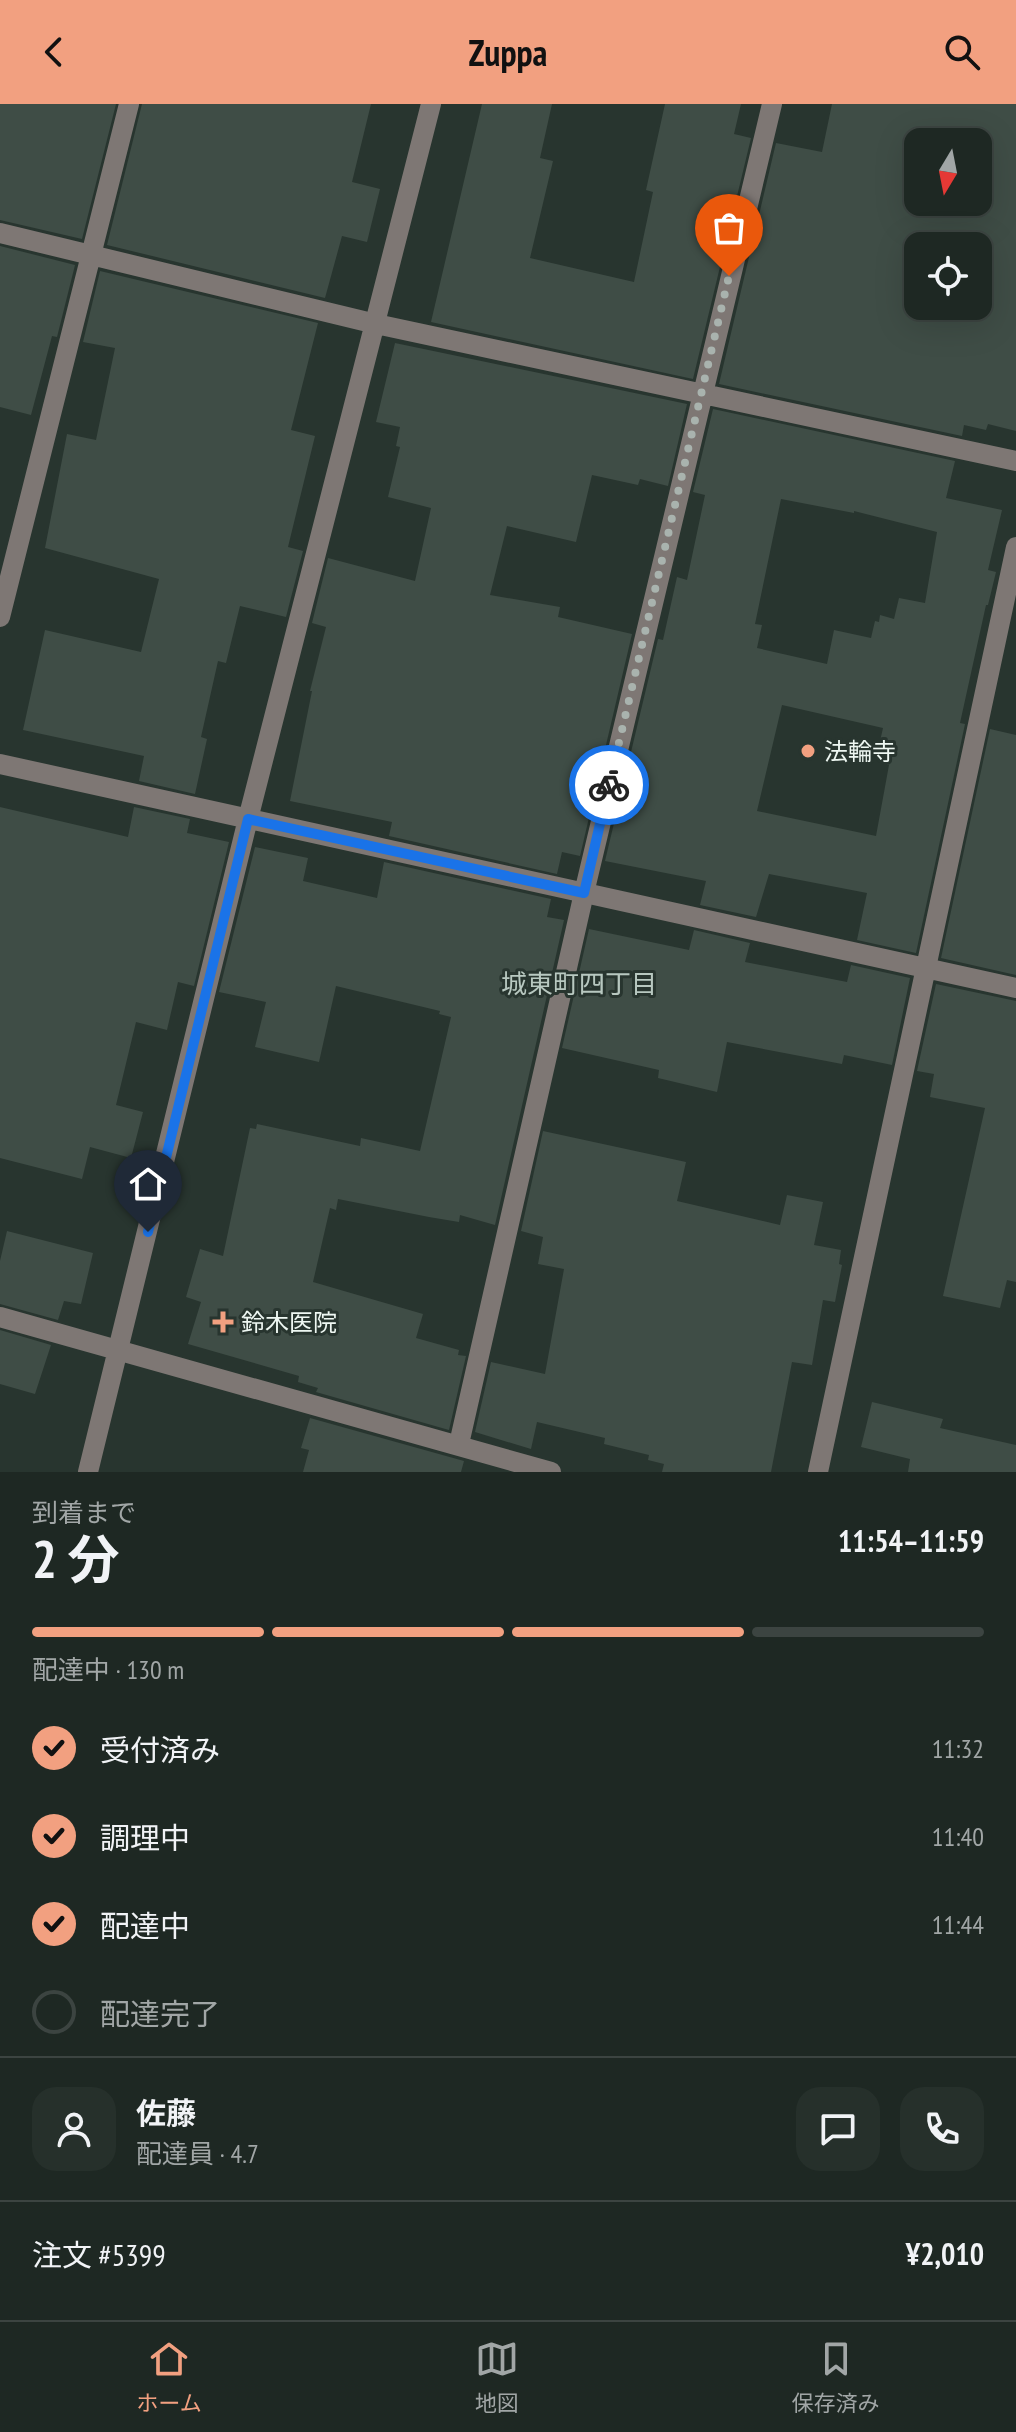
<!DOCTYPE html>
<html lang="ja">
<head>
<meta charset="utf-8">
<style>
	:root { --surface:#1e2823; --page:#26302b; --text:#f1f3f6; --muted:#a1a6a6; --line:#3c4441; --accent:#f2a080 }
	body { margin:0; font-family:"PT Sans Narrow","Noto Sans JP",sans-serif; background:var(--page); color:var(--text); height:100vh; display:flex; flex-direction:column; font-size:30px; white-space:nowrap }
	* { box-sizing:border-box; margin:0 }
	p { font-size:26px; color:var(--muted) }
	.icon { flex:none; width:44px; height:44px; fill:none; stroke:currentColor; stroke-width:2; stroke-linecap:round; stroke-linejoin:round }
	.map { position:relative; height:1368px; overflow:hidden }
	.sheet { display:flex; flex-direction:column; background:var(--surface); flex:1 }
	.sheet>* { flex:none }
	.needle { width:52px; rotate:190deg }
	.buttons { position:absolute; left:904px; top:24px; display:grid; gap:16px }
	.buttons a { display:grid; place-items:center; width:88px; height:88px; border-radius:16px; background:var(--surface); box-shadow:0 8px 32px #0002,0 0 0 2px var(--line); font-size:40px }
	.pin { position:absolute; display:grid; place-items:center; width:68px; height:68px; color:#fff; margin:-82px -34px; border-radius:50% 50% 50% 0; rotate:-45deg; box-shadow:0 0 8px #0007 }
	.pin .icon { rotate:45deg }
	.courier { position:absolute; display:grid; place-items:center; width:80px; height:80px; margin:-40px; border:6px solid #1a73e8; border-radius:50%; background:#fff; color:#222; box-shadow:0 2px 10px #0007 }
	.headline em { font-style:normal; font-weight:700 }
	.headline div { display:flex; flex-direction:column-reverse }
	.headline { display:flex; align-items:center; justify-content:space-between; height:136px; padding:0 32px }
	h1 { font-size:52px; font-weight:700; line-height:60px }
	.bar { display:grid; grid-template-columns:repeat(4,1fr); gap:12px 8px; align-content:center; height:96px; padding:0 32px }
	.bar i { height:10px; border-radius:6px; background:var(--line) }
	.bar .on { background:var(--accent) }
	.bar p { grid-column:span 4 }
	.line { display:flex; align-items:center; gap:20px; padding:0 32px; border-top:2px solid var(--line) }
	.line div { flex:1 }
	.round { display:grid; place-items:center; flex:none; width:84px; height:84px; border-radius:24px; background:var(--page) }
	ol { padding:0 32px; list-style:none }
	li { display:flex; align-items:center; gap:24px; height:88px }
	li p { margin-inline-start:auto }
	li .icon { padding:8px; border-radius:50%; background:var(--accent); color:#111; stroke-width:4 }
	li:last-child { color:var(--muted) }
	li i { width:44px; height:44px; border:4px solid var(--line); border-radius:50% }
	header { display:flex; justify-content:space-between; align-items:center; height:104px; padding:0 32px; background:var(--accent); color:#111; font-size:36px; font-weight:700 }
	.tabs { display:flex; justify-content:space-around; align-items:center; height:112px; border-top:2px solid var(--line); background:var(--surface); font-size:22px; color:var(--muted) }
	.tabs a { display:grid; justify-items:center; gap:4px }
	.tabs .on { color:var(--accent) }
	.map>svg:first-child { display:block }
	.building { fill:#3f4d46; fill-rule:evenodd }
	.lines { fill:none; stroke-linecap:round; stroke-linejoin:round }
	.minor { stroke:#7e7774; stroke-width:20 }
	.done { stroke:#a9b3ae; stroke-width:8; stroke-dasharray:0 14.4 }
	.route { stroke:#1a73e8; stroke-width:10 }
	.poi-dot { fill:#f2a080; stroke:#28352f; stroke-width:3 }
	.labels { text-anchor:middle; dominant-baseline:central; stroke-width:6; stroke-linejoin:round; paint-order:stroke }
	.poi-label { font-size:24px; fill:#eef7f2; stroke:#28352f; text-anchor:start }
	.neighbourhood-label { font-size:26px; fill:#b8c8c0; stroke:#28352f }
</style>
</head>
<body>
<header><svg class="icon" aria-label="back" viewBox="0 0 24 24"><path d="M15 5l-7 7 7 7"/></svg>Zuppa<svg class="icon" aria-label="search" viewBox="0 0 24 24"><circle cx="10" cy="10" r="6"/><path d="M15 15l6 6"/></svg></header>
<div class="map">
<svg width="1016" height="1368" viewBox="0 0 1016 1368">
	<rect width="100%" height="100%" fill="#28352f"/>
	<path class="building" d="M0 0H116L82 135 0 116Z
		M142 0H371L352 78 380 85 367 138 342 132 325 194 107 141Z
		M482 0H552L540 54 553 57 530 154 634 178 653 88 646 86 665 0H741L734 30 751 34 693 275 431 218Z
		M832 0H1016V327L988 320 986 326 964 321 962 332 719 280 776 39 822 48ZM918 38H978V98H918ZM918 142H978V202H918Z
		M0 142 75 161 57 233 52 232 31 311 0 303Z
		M100 167 318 219 291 326 315 332 288 443 303 447 286 513 240 502 226 559 218 557 201 633 207 635 195 690 139 677 144 652 23 626 45 526 141 548 159 475 45 444 67 330 96 336 115 244 83 238Z
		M395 239 687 300 668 382 640 375 638 381 592 371 576 438 507 422 490 491 560 503 558 513 632 530 580 752 562 748 557 770 389 732 392 718 290 697 312 587H310L326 523 312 519 328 454 415 477 431 404 388 393 400 343 396 342 400 323 376 318Z
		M713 305 955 357 946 394 1002 406 988 466 996 468 988 501H986L960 619 965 620 916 849 857 836 867 789 769 770 756 813 700 801 706 777 605 757 658 535 663 536 677 473 687 476 705 391 693 388ZM781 395 854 409V407L937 428 925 499 899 494 894 515 880 511 879 518 875 517 871 534 834 526 827 560 757 544 762 521 755 520ZM782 601 883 624 878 646 889 649 886 661H889L876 732 757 707Z
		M990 625 1016 631V871L941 854Z
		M0 703 128 733 134 703 190 715 187 729 229 738 194 882 178 878 167 926 136 918 116 1001 143 1008 131 1054 90 1043 82 1075 0 1054Z
		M255 743 308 754 303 777 377 794 384 758 551 795 547 813 564 816 495 1121 460 1111 459 1118 429 1113 338 1095 336 1106 330 1104 313 1178 423 1210 416 1234 459 1246 458 1251 466 1252 449 1326 316 1288 318 1284 298 1278 299 1272 188 1240 201 1198 186 1193 200 1145 223 1152 250 1024 256 1025 257 1020 360 1042 361 1034 420 1047 451 913 439 910 440 907 336 882 319 958 255 943 266 898 219 888Z
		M589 825 689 846 694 826 750 839 745 858 847 878 851 861 910 874 892 961 844 951 842 960 727 938 717 988 658 974 659 966 562 944Z
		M936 880 1016 897V1178L1007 1176 1000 1204 943 1192 985 1004 930 993 934 970 917 967Z
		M543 1027 686 1058 677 1097 780 1121 787 1091 823 1098 814 1141 841 1146 839 1160 842 1161 835 1198 823 1196 812 1261 792 1258 771 1368H662L664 1360 648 1356 649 1351 604 1340 605 1334 537 1318 531 1345 475 1328 491 1258 545 1270 564 1165 538 1160 543 1133 521 1127Z
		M7 1127 93 1149 81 1200 64 1197 58 1216 0 1200V1157Z
		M0 1226 51 1241 35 1290 0 1280Z
		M872 1298 943 1315 940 1324 1016 1341V1368H908L910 1355 861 1343Z
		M310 1314 464 1357 461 1368H303L309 1346 301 1344Z"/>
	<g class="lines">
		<path class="minor" d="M0 129 376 220 1016 357
			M0 513 129 0
			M0 660 1016 884
			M0 1213 551 1368
			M459 1340 584 789 772 0
			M88 1368 248 715 431 0
			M818 1368 1016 443"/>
	</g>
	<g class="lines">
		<path class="done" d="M609 681 729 172"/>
		<path class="route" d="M148 1128 248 715 584 789 609 681"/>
	</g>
	<g class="poi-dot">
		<circle cx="808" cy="647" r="8"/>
		<path d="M219 1206h8v8h8v8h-8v8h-8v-8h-8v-8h8z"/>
	</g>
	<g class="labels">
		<g class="poi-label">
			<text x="824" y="647">法輪寺</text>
			<text x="241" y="1218">鈴木医院</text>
		</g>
		<g class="neighbourhood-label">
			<text x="579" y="879">城東町四丁目</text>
		</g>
	</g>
</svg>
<div class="buttons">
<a><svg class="needle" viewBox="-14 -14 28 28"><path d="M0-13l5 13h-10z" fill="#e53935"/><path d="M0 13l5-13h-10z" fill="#a1a6a6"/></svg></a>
<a><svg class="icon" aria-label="locate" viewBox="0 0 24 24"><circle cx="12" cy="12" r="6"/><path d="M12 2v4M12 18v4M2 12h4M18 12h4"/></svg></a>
</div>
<div class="pin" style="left:729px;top:172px;background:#ea580c"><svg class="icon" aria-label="bag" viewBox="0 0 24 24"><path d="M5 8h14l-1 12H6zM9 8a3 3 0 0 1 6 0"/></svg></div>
<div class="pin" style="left:148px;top:1128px;background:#1f2937"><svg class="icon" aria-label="home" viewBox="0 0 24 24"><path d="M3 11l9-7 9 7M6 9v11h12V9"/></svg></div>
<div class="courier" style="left:609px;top:681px"><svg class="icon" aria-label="bike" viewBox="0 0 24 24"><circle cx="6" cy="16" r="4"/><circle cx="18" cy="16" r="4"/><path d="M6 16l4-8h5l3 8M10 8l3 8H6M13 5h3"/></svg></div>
</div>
<section class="sheet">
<div class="headline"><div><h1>2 分</h1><p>到着まで</p></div><em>11:54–11:59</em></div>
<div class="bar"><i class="on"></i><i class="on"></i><i class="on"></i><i></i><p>配達中 · 130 m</p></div>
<ol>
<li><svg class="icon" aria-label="check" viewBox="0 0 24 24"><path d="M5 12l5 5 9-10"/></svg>受付済み<p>11:32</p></li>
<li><svg class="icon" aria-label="check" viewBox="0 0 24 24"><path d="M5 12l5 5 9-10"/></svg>調理中<p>11:40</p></li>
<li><svg class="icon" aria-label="check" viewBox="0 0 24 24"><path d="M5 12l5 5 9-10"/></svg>配達中<p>11:44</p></li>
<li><i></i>配達完了</li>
</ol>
<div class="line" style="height:144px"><a class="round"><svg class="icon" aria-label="person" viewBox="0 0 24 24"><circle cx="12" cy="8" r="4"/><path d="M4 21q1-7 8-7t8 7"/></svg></a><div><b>佐藤</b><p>配達員 · 4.7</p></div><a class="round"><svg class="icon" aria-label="chat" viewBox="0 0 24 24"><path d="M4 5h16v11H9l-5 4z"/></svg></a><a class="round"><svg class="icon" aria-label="phone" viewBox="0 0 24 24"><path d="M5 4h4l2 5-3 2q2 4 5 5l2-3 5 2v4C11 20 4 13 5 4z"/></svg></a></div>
<div class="line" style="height:104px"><div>注文 #5399</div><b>¥2,010</b></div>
</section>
<nav class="tabs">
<a class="on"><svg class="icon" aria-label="home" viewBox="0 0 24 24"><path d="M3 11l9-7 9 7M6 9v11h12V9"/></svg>ホーム</a>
<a><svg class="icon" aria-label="map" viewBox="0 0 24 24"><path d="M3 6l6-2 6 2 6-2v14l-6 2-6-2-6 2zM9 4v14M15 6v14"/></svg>地図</a>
<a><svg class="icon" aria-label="saved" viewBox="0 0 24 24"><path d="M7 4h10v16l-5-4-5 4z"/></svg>保存済み</a>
</nav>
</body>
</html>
